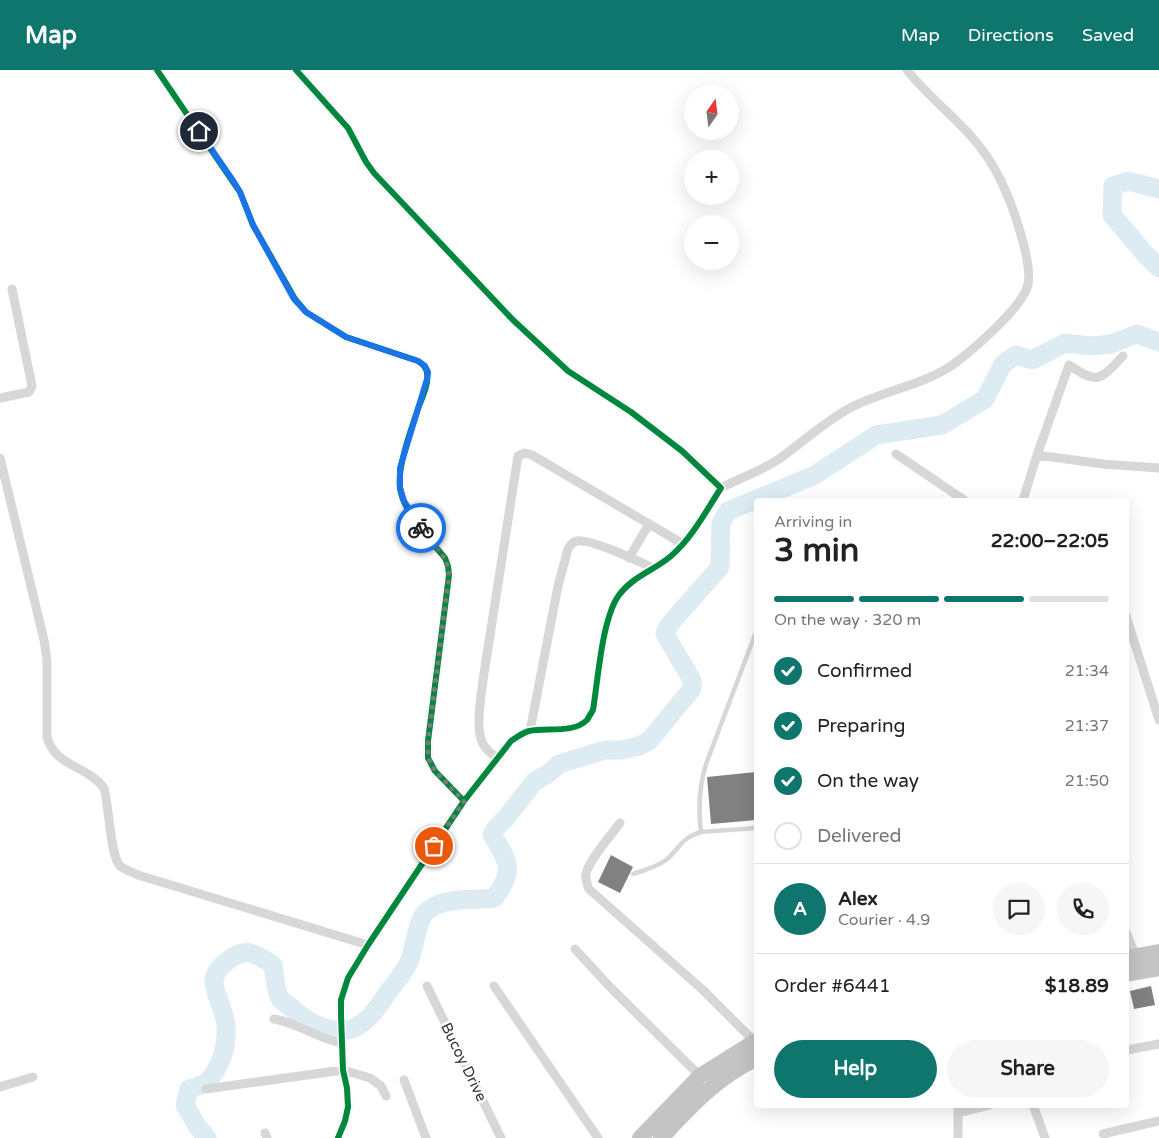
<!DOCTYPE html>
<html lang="en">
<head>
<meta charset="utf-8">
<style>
	:root { --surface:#fff; --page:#f6f6f6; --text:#222; --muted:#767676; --line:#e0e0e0; --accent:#0f766e }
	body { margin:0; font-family:"Varela Round",sans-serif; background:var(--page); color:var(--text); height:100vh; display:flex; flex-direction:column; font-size:19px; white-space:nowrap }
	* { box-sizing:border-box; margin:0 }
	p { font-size:16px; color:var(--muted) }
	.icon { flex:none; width:28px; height:28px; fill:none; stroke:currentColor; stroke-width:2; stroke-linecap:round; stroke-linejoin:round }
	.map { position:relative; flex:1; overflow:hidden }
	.panel { position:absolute; left:754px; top:428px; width:375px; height:610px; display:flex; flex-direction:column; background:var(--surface); border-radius:5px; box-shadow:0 5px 20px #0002 }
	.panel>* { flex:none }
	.needle { width:32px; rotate:14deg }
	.controls { position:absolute; left:684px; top:15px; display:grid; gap:10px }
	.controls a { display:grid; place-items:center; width:55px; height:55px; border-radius:50%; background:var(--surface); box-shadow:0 5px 20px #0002; font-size:25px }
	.pin { position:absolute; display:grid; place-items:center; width:42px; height:42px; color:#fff; margin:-21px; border:2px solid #fff; border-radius:50%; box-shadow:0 1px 5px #0007 }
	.courier { position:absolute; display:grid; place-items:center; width:50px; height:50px; margin:-25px; border:4px solid #1a73e8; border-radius:50%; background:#fff; color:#222; box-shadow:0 1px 6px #0007 }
	.headline em { font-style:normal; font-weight:700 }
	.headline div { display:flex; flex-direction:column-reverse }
	.headline { display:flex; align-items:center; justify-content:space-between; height:85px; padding:0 20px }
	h1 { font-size:32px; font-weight:700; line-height:38px }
	.bar { display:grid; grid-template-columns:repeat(4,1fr); gap:8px 5px; align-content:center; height:60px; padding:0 20px }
	.bar i { height:6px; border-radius:4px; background:var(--line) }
	.bar .selected { background:var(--accent) }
	.bar p { grid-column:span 4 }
	.line { display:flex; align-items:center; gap:12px; padding:0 20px; border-top:1px solid var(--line) }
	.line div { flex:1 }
	.round { display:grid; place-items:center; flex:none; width:52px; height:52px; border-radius:26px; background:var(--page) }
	ol { padding:0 20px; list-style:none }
	li { display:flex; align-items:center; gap:15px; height:55px }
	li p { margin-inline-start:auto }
	li .icon { padding:5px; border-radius:50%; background:var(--accent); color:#fff; stroke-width:4 }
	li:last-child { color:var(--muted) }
	li i { width:28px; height:28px; border:2px solid var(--line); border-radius:50% }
	.cta { display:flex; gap:10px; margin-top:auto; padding:10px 20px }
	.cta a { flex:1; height:58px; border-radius:30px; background:var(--accent); color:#fff; font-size:20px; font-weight:700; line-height:58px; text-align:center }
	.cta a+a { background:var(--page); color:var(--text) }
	header { display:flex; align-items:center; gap:30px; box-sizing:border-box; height:70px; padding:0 25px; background:var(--accent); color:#fff }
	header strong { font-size:24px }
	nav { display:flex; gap:28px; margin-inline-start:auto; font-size:18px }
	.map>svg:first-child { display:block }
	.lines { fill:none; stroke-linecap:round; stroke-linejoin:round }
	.river { stroke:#ddebf3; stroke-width:19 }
	.building { fill:#818181 }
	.lane { stroke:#d7d7d7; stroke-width:4.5 }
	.street { stroke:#d7d7d7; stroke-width:9 }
	.highway { stroke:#c4c4c4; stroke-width:16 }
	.cycleway-casing { stroke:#fff; stroke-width:9 }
	.cycleway { stroke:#00873e; stroke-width:6 }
	.done { stroke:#7a7a7a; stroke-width:5; stroke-dasharray:0 9 }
	.route { stroke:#1a73e8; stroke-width:6 }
	.labels { text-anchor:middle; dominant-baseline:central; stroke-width:5; stroke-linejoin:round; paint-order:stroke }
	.street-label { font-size:15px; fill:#333; stroke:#fff }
</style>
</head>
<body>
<header>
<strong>Map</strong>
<nav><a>Map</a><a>Directions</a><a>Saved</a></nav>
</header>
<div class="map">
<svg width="1159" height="1068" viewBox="0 0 1159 1068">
	<rect width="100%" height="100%" fill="#fff"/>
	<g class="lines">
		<path class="river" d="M1159 119 1128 111 1113 116 1112 145 1145 184 1159 198
			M207 1068 197 1056 185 1035 189 1019C195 1017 203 1015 207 1012 221 998 228 974 226 955 225 941 214 924 214 911 214 898 237 880 250 883 259 885 266 890 273 895 275 905 275 920 280 929 282 931 287 934 289 936 307 952 338 971 361 954 372 947 381 933 388 922 395 913 403 904 408 894 415 881 416 850 427 841 445 826 473 831 494 828 515 802 509 791 492 765L495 759 506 748 534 712 549 703 559 694 605 680H621L639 676 649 671 686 626 692 619V610L665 564 669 555 720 497 721 453 728 441 815 405 876 365 942 355 985 329 1003 294 1016 285 1032 290 1065 273 1091 276 1111 274 1137 264 1159 272"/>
	</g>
	<path class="building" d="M756 702V750L711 754 707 707Z
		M611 785 633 797 620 823 598 812Z
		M1151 916 1155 935 1134 939 1130 921Z"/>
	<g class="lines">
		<path class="lane" d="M756 562 706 694C699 717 698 738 701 762L756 758
			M633 804C644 800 657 797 666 790 680 778 681 768 701 762"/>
		<path class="street" d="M157 0 233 112 240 122 253 155 295 229 306 242 346 267 418 291C423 294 426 297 427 303 429 313 423 326 419 336 412 357 397 396 400 418 403 442 430 470 445 488L448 496 449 505 428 671V688L435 701 464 731
			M296 0 348 58 366 92 374 103 513 250 568 301 631 342 682 381 721 418C706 441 692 468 671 486 655 500 633 506 619 525 602 548 598 610 593 640 591 643 589 647 587 650 573 664 546 657 529 661 522 663 517 667 511 671L464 731 368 875 348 908 341 930V945L343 1000 347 1018 348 1037 345 1051 338 1068
			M0 328 29 322 32 316 12 219
			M896 384 964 430
			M1037 385 1069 295C1098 315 1100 310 1123 286
			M0 388 44 570 47 590V667C55 697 87 695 104 718 109 734 110 786 120 796 125 800 132 802 138 805L368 875
			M721 418C740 408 761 401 779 389 803 372 824 352 850 338 882 321 920 316 951 296 972 281 1018 241 1027 218 1035 197 1012 134 1002 113 994 96 983 79 970 65 950 43 926 24 907 0
			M1023 430 1037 385 1103 394 1159 398
			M629 488 649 454
			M1126 546 1159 650
			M530 661 558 516 568 479C570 476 572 472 577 471 590 468 638 491 653 498
			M497 688C492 684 486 680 483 674 475 658 481 628 483 610L518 386 525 383 532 385 683 474
			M620 753C612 764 588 791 586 804 585 809 587 814 589 819L704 921 755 972
			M1126 862 1136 886
			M575 879 610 917 700 1006
			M427 916 501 1068
			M494 916 598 1068
			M274 949C299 953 318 969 342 973
			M1127 980 1159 974
			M404 1010 426 1068
			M0 1017 33 1007
			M206 1019 343 1000 370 1008 381 1016 386 1026
			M1033 1035 1045 1068
			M958 1043 990 1035
			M265 1063 267 1068
			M1103 1064 1159 1051
			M958 1068V1035"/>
		<path class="highway" d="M1126 888 1159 882
			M1126 904 1159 898
			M640 1068 700 1006 756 971
			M661 1068C689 1038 718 1006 756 989"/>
		<g class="cycleway-casing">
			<path id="cycleway" d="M157 0 233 112 240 122 253 155 295 229 306 242 346 267 418 291C423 294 426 297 427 303 429 313 423 326 419 336 412 357 397 396 400 418 403 442 430 470 445 488L448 496 449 505 428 671V688L435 701 464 731
				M296 0 348 58 366 92 374 103 513 250 568 301 631 342 682 381 721 418C706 441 692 468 671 486 655 500 633 506 619 525 602 548 598 610 593 640 591 643 589 647 587 650 573 664 546 657 529 661 522 663 517 667 511 671L464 731 368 875 348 908 341 930V945L343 1000 347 1018 348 1037 345 1051 338 1068"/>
		</g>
		<use href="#cycleway" class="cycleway"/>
	</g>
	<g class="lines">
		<path class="done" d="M421 458C432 473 448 486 449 505L428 671V688L435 701 464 731 434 776"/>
		<path class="route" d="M199 61 234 112 240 122 253 155 294 229 306 242 346 267 418 291 425 296 428 302 427 309 400 398V418L404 431 421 458"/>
	</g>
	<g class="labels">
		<g class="street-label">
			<text transform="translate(464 992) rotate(64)">Bucoy Drive</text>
		</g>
	</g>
</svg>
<div class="controls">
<a><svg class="needle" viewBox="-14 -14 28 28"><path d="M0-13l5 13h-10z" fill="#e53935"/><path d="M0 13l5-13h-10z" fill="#767676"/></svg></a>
<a>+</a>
<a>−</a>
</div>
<div class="pin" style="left:434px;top:776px;background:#ea580c"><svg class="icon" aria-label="bag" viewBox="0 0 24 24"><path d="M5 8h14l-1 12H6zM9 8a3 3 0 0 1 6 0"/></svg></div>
<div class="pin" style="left:199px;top:61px;background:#1f2937"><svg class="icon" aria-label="home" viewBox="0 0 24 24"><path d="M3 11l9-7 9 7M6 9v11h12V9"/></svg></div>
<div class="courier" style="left:421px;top:458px"><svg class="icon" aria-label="bike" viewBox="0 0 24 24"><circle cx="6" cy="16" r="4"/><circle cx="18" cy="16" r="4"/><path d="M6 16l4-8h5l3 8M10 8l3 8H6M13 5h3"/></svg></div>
<section class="panel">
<div class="headline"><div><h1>3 min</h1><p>Arriving in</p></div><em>22:00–22:05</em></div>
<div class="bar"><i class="selected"></i><i class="selected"></i><i class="selected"></i><i></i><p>On the way · 320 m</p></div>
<ol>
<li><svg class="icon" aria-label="check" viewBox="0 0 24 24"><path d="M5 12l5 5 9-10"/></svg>Confirmed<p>21:34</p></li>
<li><svg class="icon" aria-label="check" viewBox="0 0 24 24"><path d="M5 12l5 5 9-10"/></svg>Preparing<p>21:37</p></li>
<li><svg class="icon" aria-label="check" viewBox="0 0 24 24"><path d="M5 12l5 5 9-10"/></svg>On the way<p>21:50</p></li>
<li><i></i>Delivered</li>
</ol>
<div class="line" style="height:90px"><b class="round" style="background:var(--accent);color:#fff">A</b><div><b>Alex</b><p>Courier · 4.9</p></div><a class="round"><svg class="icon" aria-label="chat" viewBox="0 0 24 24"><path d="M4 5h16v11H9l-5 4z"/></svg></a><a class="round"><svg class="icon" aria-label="phone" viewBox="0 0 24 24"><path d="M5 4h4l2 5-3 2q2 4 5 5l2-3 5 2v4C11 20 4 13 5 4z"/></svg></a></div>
<div class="line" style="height:65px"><div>Order #6441</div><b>$18.89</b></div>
<div class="cta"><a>Help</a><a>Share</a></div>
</section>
</div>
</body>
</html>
